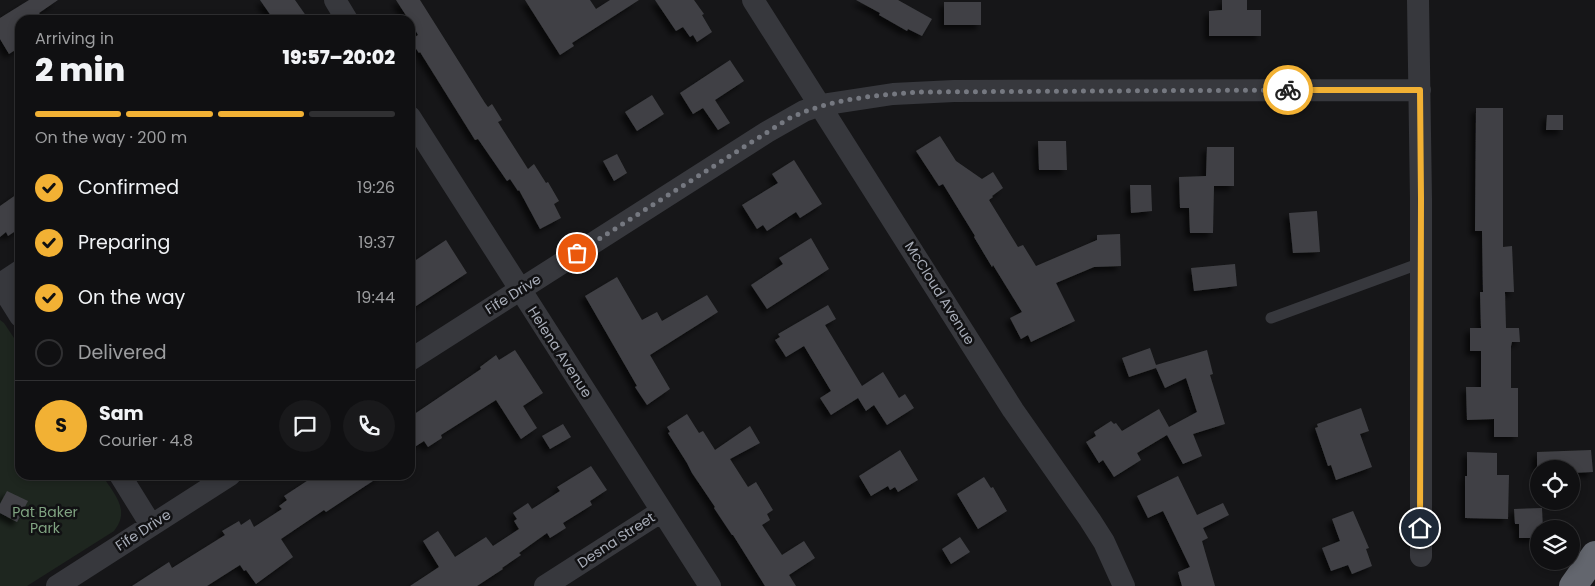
<!DOCTYPE html>
<html lang="en">
<head>
<meta charset="utf-8">
<style>
	:root { --surface:#101012; --page:#19191b; --text:#f1f3f6; --muted:#9c9d9f; --line:#303032; --accent:#f2b134 }
	body { margin:0; font-family:Poppins,sans-serif; background:var(--page); color:var(--text); height:100vh; display:flex; flex-direction:column; font-size:19px; white-space:nowrap }
	* { box-sizing:border-box; margin:0 }
	p { font-size:16px; color:var(--muted) }
	.icon { flex:none; width:28px; height:28px; fill:none; stroke:currentColor; stroke-width:2; stroke-linecap:round; stroke-linejoin:round }
	.map { position:relative; flex:1; overflow:hidden }
	.drawer { position:absolute; left:15px; top:15px; width:400px; height:465px; display:flex; flex-direction:column; background:var(--surface); border-radius:15px; box-shadow:0 2px 8px #0003,0 0 0 1px var(--line) }
	.drawer>* { flex:none }
	.controls { position:absolute; left:1530px; top:460px; display:grid; gap:10px }
	.controls a { display:grid; place-items:center; width:50px; height:50px; border-radius:50%; background:var(--surface); box-shadow:0 2px 8px #0003,0 0 0 1px var(--line); font-size:25px }
	.pin { position:absolute; display:grid; place-items:center; width:42px; height:42px; color:#fff; margin:-21px; border:2px solid #fff; border-radius:50%; box-shadow:0 1px 5px #0007 }
	.courier { position:absolute; display:grid; place-items:center; width:50px; height:50px; margin:-25px; border:4px solid #f2b134; border-radius:50%; background:#fff; color:#222; box-shadow:0 1px 6px #0007 }
	.overview em { font-style:normal; font-weight:800 }
	.overview div { display:flex; flex-direction:column-reverse }
	.overview { display:flex; align-items:center; justify-content:space-between; height:85px; padding:0 20px }
	h1 { font-size:32px; font-weight:800; line-height:38px }
	.bar { display:grid; grid-template-columns:repeat(4,1fr); gap:8px 5px; align-content:center; height:60px; padding:0 20px }
	.bar i { height:6px; border-radius:4px; background:var(--line) }
	.bar .current { background:var(--accent) }
	.bar p { grid-column:span 4 }
	.line { display:flex; align-items:center; gap:12px; padding:0 20px; border-top:1px solid var(--line) }
	.line div { flex:1 }
	.round { display:grid; place-items:center; flex:none; width:52px; height:52px; border-radius:26px; background:var(--page) }
	ol { padding:0 20px; list-style:none }
	li { display:flex; align-items:center; gap:15px; height:55px }
	li p { margin-inline-start:auto }
	li .icon { padding:5px; border-radius:50%; background:var(--accent); color:#111; stroke-width:4 }
	li:last-child { color:var(--muted) }
	li i { width:28px; height:28px; border:2px solid var(--line); border-radius:50% }
	.map>svg:first-child { display:block }
	.green { fill:#1e261f }
	.building { fill:#404145; filter:url(#shadow) }
	.lines { fill:none; stroke-linecap:round; stroke-linejoin:round }
	.service { stroke:#37383d; stroke-width:11 }
	.minor { stroke:#37383d; stroke-width:22 }
	.motorway { stroke:#63666e; stroke-width:28 }
	.done { stroke:#757880; stroke-width:5; stroke-dasharray:0 9 }
	.route { stroke:#f2b134; stroke-width:6 }
	.labels { text-anchor:middle; dominant-baseline:central; stroke-width:5; stroke-linejoin:round; paint-order:stroke }
	.street-label { font-size:14px; fill:#a8adb8; stroke:#111113 }
	.park-label { font-size:14px; fill:#7fa381; stroke:#111113 }
</style>
</head>
<body>
<div class="map">
<svg width="1595" height="586" viewBox="0 0 1595 586">
	<defs>
		<filter id="shadow"><feDropShadow dx="-4.5" dy="4.5" stdDeviation="2.5" flood-color="#0009"/></filter>
	</defs>
	<rect width="100%" height="100%" fill="#161618"/>
	<path class="green" d="M0 320 4 323 20 347V475H102C114 494 131 510 114 531L27 586H0Z"/>
	<path class="building" d="M29 0H58L39 13 44 20H20V47L9 54 0 39V18Z
		M260 0H295L309 20H274Z
		M396 0H420L485 103 488 107 492 104 502 120 498 122 528 169 534 164 546 183 548 182 559 201 554 204 561 218 540 229 519 190 518 191 510 179 507 181 478 139 475 140 420 52 419 53 410 40 418 35 410 20H409Z
		M525 0H590L596 9 610 0H639L572 43 574 46 560 55Z
		M655 0H694L704 14 702 15 712 32 697 42 693 35 690 37 683 27 676 31Z
		M856 0H898L932 19 922 36 908 29 907 31 879 15 880 13Z
		M1222 0H1247V10H1261V36H1209V11L1222 10Z
		M944 2H981V25H944Z
		M730 60 744 81 715 100 730 123 718 130 703 108 693 114 680 93Z
		M652 95 664 114 637 131 625 112Z
		M1476 108H1503V247L1512 246 1514 292H1505L1506 328H1519L1520 342H1512L1511 346V388H1518V437H1494V419L1467 420 1466 387H1481V351H1470V328H1481L1480 292H1483L1482 231H1475Z
		M1547 115H1563V130H1546Z
		M940 136 956 161 982 179 993 172 1003 188 992 196 993 197 989 200 1018 247 1023 245 1036 266 1097 240V235L1120 234 1121 266 1094 267 1056 283 1075 321 1031 342 1028 335 1021 339 1010 318 1022 312 993 265 992 267 974 237 975 236 943 184 939 186 916 151Z
		M1038 141H1066L1067 170H1039Z
		M1207 147H1234V186H1214L1213 233H1190L1189 208H1180L1179 177 1206 176Z
		M617 154 627 173 614 181 603 161Z
		M794 160 822 204 800 218 796 212 767 231 763 225 757 229 742 205 778 183 772 174Z
		M1130 185H1151L1152 211 1131 213Z
		M20 192V228L8 236 6 232 0 237V206Z
		M1317 211 1320 252 1293 253 1289 213Z
		M811 238 829 269 767 309 751 285 783 264 779 258Z
		M446 240 467 273 410 310V264Z
		M1235 264 1237 286 1194 291 1191 268Z
		M617 277 642 320 657 312 662 321 707 295 718 312 650 355 670 389 647 405 635 387 637 386 585 296Z
		M828 305 836 319 825 325 862 386 883 372 899 398 905 394 914 408 887 425 874 405 866 411 858 398 831 415 820 398 831 391 804 346 786 357 775 340 780 337 778 334Z
		M1150 348 1156 365 1207 350 1213 374 1210 375 1225 424 1193 434 1202 456 1183 464 1167 435 1137 453 1141 460 1114 477 1103 460 1099 463 1086 442 1096 436 1094 432 1111 421 1114 424 1116 423 1122 431 1159 409 1169 427 1197 412 1186 378 1165 388 1156 368 1129 377 1122 358Z
		M515 350 543 393 523 406 537 428 521 439 496 400 441 435 442 438 428 447 424 441 410 450V417L481 369 480 367 496 355 499 360Z
		M1361 408 1369 431 1360 434 1372 467 1336 480 1331 465 1328 466 1315 428 1318 427 1317 424Z
		M687 414 699 433 703 431 715 450 750 426 760 443 730 459 748 487 756 482 773 510 767 514 770 520 762 525 782 555 804 541 815 558 789 575 796 586H765L733 535H732L714 508 715 507 692 473 687 463 668 433 670 432 667 427Z
		M563 424 571 437 550 449 542 436Z
		M900 450 918 480 898 492 895 487 890 490 888 486 871 496 859 476Z
		M1591 450 1593 472 1571 473V469H1537V452Z
		M1467 452 1497 453V475H1509L1508 519 1465 518V476H1467Z
		M591 466 607 490 590 501 592 505 563 523 566 528 550 538 547 533 519 553 521 555 502 568 503 569 477 586H410L439 567 423 541 438 531 455 557 486 537 493 546 519 529 514 521 517 519 513 513 528 503 532 509 560 491 557 487Z
		M316 475H382L326 512 324 510 281 539 293 557 256 584 246 570 244 571 240 565 207 586H132L169 562 172 568 225 535 222 531 239 521 241 525 250 519 254 527 282 509 279 506 287 500 284 496Z
		M1178 476 1197 515 1223 503 1229 515 1203 528 1208 538 1202 541 1215 586H1182L1178 572 1190 567 1163 511 1148 518 1137 496Z
		M984 477 991 488 993 487 1007 511 978 529 957 494Z
		M7 491 28 501 17 522 0 513V504Z
		M1542 508 1543 529H1539V538H1519V524H1515L1514 509Z
		M1353 511 1369 548 1366 549 1372 566 1352 574 1348 565 1331 571 1322 548 1340 541 1332 519Z
		M960 537 970 552 951 564 942 549Z"/>
	<g class="lines">
		<path class="service" d="M1271 318 1421 263"/>
		<path class="minor" d="M335 0 347 20
			M753 0 1013 410 1090 520 1104 542 1124 586
			M1418 0 1421 199V556
			M410 117 710 586
			M0 284 20 316
			M0 284 20 271
			M410 360 767 132 804 111 821 105 893 94 954 91 1420 90
			M120 475 151 525
			M57 586 230 475
			M545 586 662 511"/>
		<path class="motorway" d="M1573 586 1595 555"/>
	</g>
	<g class="lines">
		<path class="done" d="M577 253 788 119C828 99 876 95 921 92L1288 90"/>
		<path class="route" d="M1288 90H1420L1421 199 1420 528"/>
	</g>
	<g class="labels">
		<g class="street-label">
			<text transform="translate(940 293) rotate(58)">McCloud Avenue</text>
			<text transform="translate(513 294) rotate(-32)">Fife Drive</text>
			<text transform="translate(560 352) rotate(57)">Helena Avenue</text>
			<text transform="translate(143 530) rotate(-33)">Fife Drive</text>
			<text transform="translate(616 540) rotate(-33)">Desna Street</text>
		</g>
		<g class="park-label">
			<text x="45" y="512">Pat Baker<tspan x="45" dy="16">Park</tspan></text>
		</g>
	</g>
</svg>
<div class="controls">
<a><svg class="icon" aria-label="locate" viewBox="0 0 24 24"><circle cx="12" cy="12" r="6"/><path d="M12 2v4M12 18v4M2 12h4M18 12h4"/></svg></a>
<a><svg class="icon" aria-label="layers" viewBox="0 0 24 24"><path d="M12 4l9 5-9 5-9-5zM3 14l9 5 9-5"/></svg></a>
</div>
<div class="pin" style="left:577px;top:253px;background:#ea580c"><svg class="icon" aria-label="bag" viewBox="0 0 24 24"><path d="M5 8h14l-1 12H6zM9 8a3 3 0 0 1 6 0"/></svg></div>
<div class="pin" style="left:1420px;top:528px;background:#1f2937"><svg class="icon" aria-label="home" viewBox="0 0 24 24"><path d="M3 11l9-7 9 7M6 9v11h12V9"/></svg></div>
<div class="courier" style="left:1288px;top:90px"><svg class="icon" aria-label="bike" viewBox="0 0 24 24"><circle cx="6" cy="16" r="4"/><circle cx="18" cy="16" r="4"/><path d="M6 16l4-8h5l3 8M10 8l3 8H6M13 5h3"/></svg></div>
<section class="drawer">
<div class="overview"><div><h1>2 min</h1><p>Arriving in</p></div><em>19:57–20:02</em></div>
<div class="bar"><i class="current"></i><i class="current"></i><i class="current"></i><i></i><p>On the way · 200 m</p></div>
<ol>
<li><svg class="icon" aria-label="check" viewBox="0 0 24 24"><path d="M5 12l5 5 9-10"/></svg>Confirmed<p>19:26</p></li>
<li><svg class="icon" aria-label="check" viewBox="0 0 24 24"><path d="M5 12l5 5 9-10"/></svg>Preparing<p>19:37</p></li>
<li><svg class="icon" aria-label="check" viewBox="0 0 24 24"><path d="M5 12l5 5 9-10"/></svg>On the way<p>19:44</p></li>
<li><i></i>Delivered</li>
</ol>
<div class="line" style="height:90px"><b class="round" style="background:var(--accent);color:#111">S</b><div><b>Sam</b><p>Courier · 4.8</p></div><a class="round"><svg class="icon" aria-label="chat" viewBox="0 0 24 24"><path d="M4 5h16v11H9l-5 4z"/></svg></a><a class="round"><svg class="icon" aria-label="phone" viewBox="0 0 24 24"><path d="M5 4h4l2 5-3 2q2 4 5 5l2-3 5 2v4C11 20 4 13 5 4z"/></svg></a></div>
</section>
</div>
</body>
</html>
